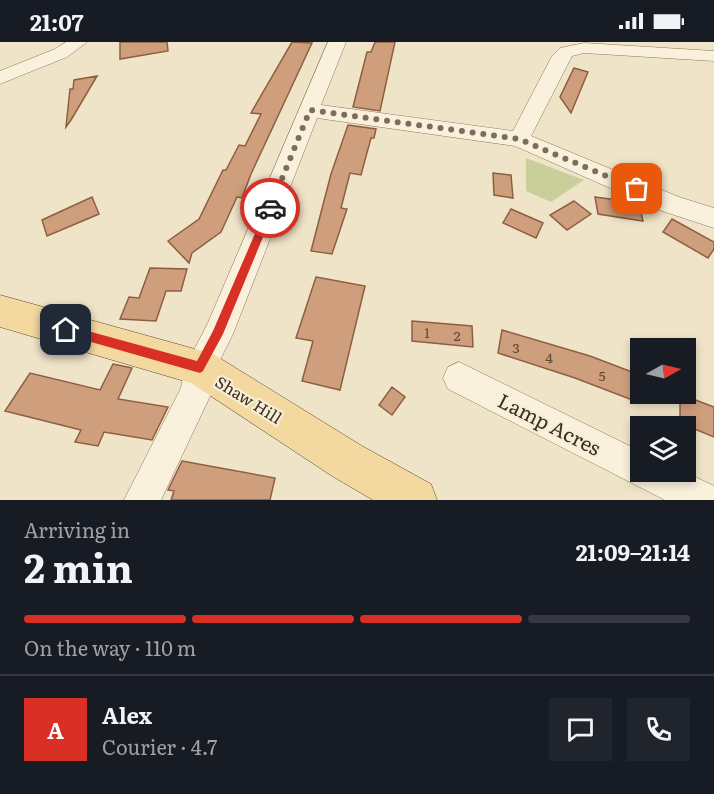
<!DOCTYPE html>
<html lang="en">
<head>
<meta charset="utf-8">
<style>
	:root { --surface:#171b24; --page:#20242c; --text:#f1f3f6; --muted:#9ea1a6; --line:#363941; --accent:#d93025 }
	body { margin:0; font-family:Literata,serif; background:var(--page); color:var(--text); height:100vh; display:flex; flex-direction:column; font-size:22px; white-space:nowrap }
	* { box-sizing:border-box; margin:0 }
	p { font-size:20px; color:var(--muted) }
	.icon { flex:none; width:33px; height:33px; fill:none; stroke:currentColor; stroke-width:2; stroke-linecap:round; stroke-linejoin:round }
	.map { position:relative; height:458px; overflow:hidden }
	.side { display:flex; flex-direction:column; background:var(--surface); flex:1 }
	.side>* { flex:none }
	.needle { width:39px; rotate:82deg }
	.fabs { position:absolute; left:630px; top:296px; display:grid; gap:12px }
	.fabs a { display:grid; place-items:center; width:66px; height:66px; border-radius:0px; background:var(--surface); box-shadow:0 3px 9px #0003; font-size:30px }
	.pin { position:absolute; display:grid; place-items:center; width:51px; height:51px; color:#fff; margin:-26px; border-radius:12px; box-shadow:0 3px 9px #0006 }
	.courier { position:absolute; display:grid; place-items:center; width:60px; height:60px; margin:-30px; border:4px solid #d93025; border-radius:50%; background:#fff; color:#222; box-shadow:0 2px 8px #0007 }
	.head em { font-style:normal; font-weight:700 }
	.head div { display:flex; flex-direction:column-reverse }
	.head { display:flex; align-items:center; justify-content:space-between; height:102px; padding:0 24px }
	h1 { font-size:39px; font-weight:700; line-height:45px }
	.bar { display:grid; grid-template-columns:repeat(4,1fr); gap:9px 6px; align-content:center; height:72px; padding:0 24px }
	.bar i { height:8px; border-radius:4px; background:var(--line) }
	.bar .selected { background:var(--accent) }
	.bar p { grid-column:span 4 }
	.line { display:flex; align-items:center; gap:15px; padding:0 24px; border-top:2px solid var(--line) }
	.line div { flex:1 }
	.round { display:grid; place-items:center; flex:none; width:63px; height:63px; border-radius:0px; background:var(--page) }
	.status { display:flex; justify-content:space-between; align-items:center; height:42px; padding:0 30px; background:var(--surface); direction:ltr }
	.status svg { height:16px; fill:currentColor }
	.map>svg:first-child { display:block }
	.green { fill:#c9cf9b }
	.building { fill:#cf9f7d; stroke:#8d5f41; stroke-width:1.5 }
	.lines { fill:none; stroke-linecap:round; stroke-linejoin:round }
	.minor-casing { stroke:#8d765c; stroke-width:1 }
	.major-casing { stroke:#5b4430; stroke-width:1 }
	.minor { fill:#faf1dc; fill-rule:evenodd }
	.major { fill:#f3d9a0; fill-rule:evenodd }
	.route { fill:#d93025 }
	.done { stroke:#7c6e5b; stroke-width:6; stroke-dasharray:0 10.8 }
	.labels { text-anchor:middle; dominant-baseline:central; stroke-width:4.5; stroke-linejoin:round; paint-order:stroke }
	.number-label { font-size:14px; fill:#624a37 }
	.street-label { font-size:16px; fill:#3d2e20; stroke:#f7eed8 }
	.near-street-label { font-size:20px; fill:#3d2e20; stroke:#f7eed8 }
</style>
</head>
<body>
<div class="status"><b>21:07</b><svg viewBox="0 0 49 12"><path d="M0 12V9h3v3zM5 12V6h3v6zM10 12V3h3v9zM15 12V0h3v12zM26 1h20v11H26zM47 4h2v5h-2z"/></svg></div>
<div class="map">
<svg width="714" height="458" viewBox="0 0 714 458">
	<rect width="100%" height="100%" fill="#f0e4c8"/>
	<path class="green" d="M526 116 584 138 551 160 526 149Z"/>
	<path class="building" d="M120 0H167L168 9 120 17Z
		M292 0 312 1 251 132 242 156 237 155 221 190 192 211 189 221 168 199 199 177 223 128H226L239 103 245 104 261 72 251 71Z
		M375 0H395L380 69 353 65 367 10H371Z
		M574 26 588 30 571 71 560 55Z
		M97 34 71 78 66 85 70 47H73L74 38Z
		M348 83 376 87 374 96H371L361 133 350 131 341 166 347 167 332 212 311 209 331 132Z
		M493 131 511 133 513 156 494 153Z
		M92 155 99 172 47 194 42 178Z
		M595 155 639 161 643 179 598 172Z
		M574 159 591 172 567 188 550 173Z
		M511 167 543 181 536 196 503 181Z
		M672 177 714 200V207L708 216 663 190Z
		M150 226 187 227 181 249H166L156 279 120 277 129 255 139 256Z
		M316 235 365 244 340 348 302 339 313 299 296 296Z
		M412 279 472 284 473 305 412 299Z
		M502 288 590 314 640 333V361L575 336 498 311Z
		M113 322 132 326 118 357 168 365 152 398 104 390 98 404 75 400 81 388 5 369 30 331 100 348Z
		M392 345 405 355 392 373 379 363Z
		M680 352 714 365V395L680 381Z
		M182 419 275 436 270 458H171L174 449 168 448Z"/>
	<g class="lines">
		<g class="minor-casing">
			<path id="minor" d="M66 0H87L67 15 0 42V29L55 7Z
				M328 0H346L321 63 513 89 552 14 560 6 584 1 714 9V19L584 11 572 14 531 94 679 155 714 166V186L662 169 515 104 317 76 233 292 215 328 212 350 161 458H124L181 346 185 325 207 283Z
				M459 320 640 409V429H683L714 444V458H665L448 347 443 336 448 325Z"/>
		</g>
		<g class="major-casing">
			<path id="major" d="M0 253 213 312 362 404 431 442 437 458H373L332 434 191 341 0 285Z"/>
		</g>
		<use href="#minor" class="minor"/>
		<use href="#major" class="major"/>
	</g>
	<path class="route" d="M270 162 275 166 223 292 203 329 200 331 63 292V284L66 283 197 319 213 289 266 166Z"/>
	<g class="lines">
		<path class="done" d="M270 166 310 68 519 97 637 147"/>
	</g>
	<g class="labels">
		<g class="number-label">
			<text x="427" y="290">1</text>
			<text x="457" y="293">2</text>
			<text x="516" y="305">3</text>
			<text x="549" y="315">4</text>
			<text x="602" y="333">5</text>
		</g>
		<g class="street-label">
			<text transform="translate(249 357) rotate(32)">Shaw Hill</text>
		</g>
		<g class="near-street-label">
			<text transform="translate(550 381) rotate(27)">Lamp Acres</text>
		</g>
	</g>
</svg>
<div class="fabs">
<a><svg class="needle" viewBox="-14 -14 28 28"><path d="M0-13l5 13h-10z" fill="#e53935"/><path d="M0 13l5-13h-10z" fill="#9ea1a6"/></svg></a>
<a><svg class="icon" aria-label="layers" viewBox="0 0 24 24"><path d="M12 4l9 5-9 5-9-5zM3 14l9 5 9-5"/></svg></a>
</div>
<div class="pin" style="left:637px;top:147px;background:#ea580c"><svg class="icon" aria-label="bag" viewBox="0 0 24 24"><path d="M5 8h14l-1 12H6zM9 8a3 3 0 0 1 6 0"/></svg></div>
<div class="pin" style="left:66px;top:288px;background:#1f2937"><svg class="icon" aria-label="home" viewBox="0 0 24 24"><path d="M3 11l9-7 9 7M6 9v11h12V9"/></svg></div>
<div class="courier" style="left:270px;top:166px"><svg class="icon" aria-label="car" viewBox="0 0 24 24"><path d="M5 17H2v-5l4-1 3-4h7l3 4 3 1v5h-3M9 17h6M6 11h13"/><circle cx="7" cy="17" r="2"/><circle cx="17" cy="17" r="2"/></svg></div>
</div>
<section class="side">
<div class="head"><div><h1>2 min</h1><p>Arriving in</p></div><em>21:09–21:14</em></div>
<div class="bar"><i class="selected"></i><i class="selected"></i><i class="selected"></i><i></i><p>On the way · 110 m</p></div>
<div class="line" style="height:108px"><b class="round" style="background:var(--accent);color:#fff">A</b><div><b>Alex</b><p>Courier · 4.7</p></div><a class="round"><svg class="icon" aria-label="chat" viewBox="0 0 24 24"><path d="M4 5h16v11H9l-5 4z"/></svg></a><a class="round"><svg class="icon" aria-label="phone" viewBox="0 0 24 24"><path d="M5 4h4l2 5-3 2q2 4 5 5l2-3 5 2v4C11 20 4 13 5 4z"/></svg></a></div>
</section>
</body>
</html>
